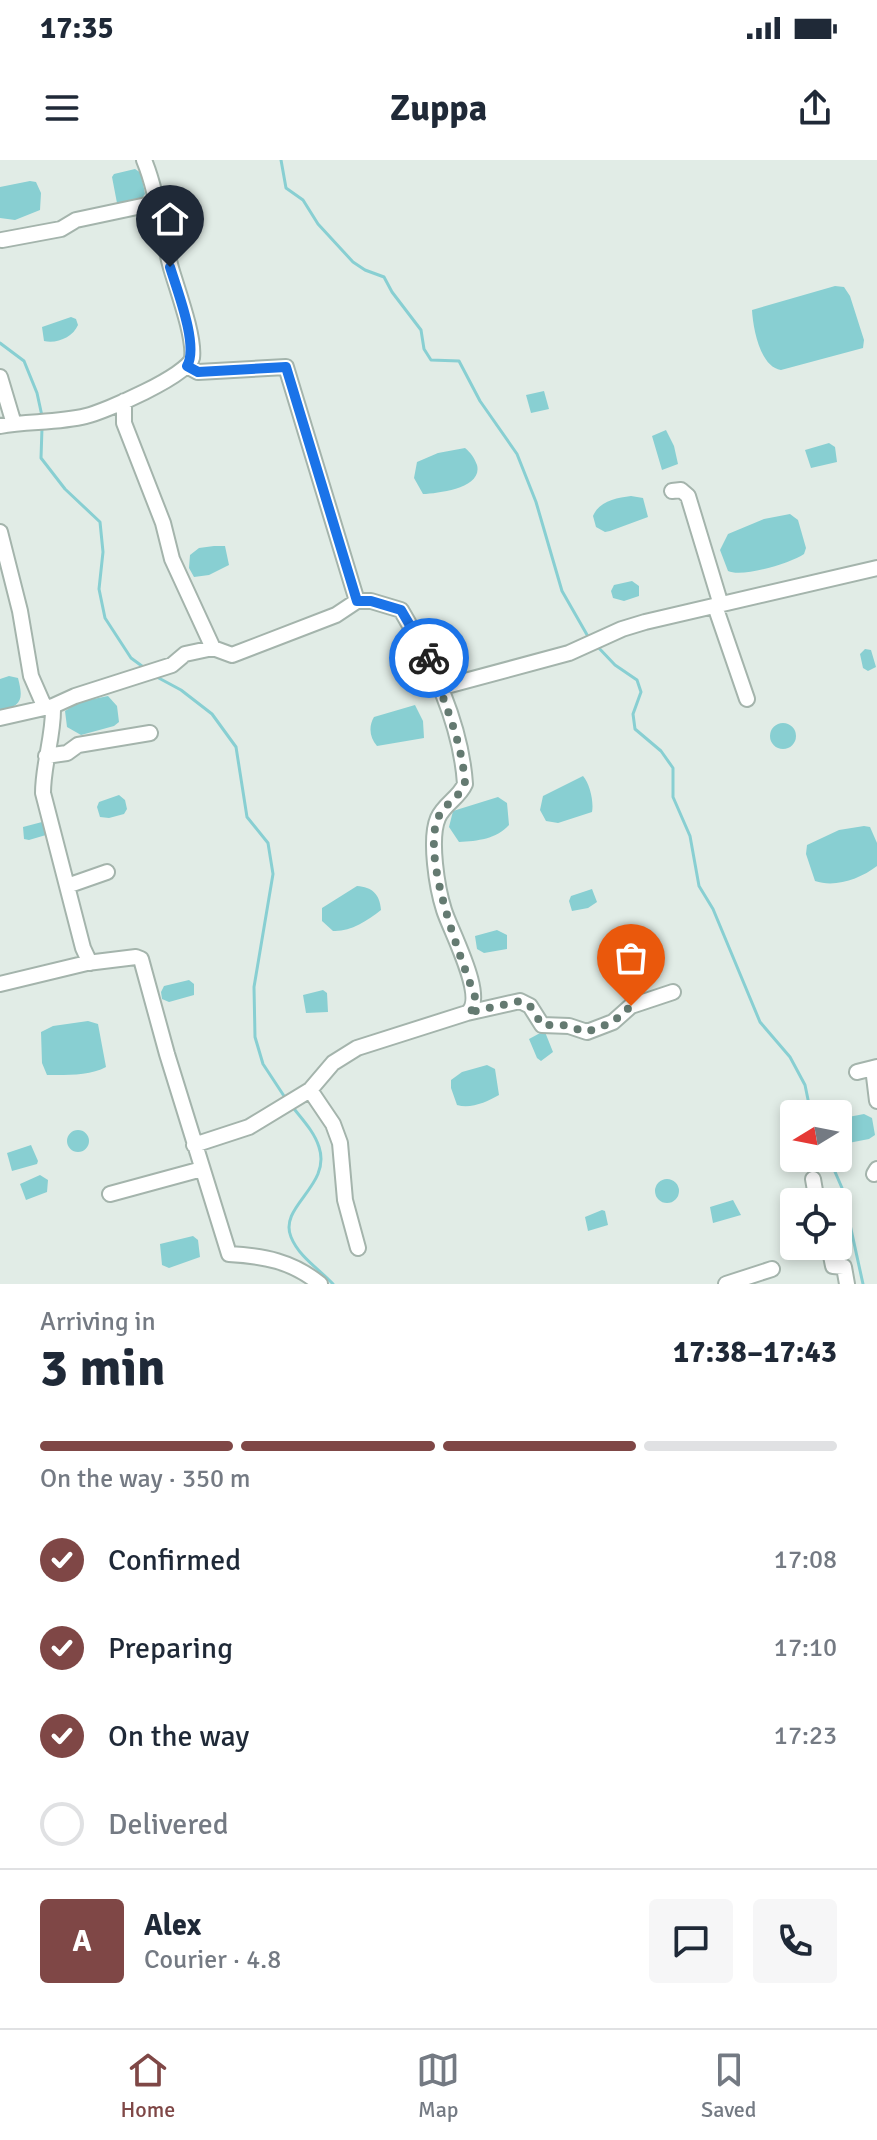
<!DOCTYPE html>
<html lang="en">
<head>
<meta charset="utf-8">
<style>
	:root { --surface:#fff; --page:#f6f6f7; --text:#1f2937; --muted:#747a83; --line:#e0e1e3; --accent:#7f4746 }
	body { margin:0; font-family:Signika,sans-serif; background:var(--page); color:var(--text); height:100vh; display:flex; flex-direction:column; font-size:30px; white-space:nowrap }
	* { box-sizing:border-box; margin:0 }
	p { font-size:26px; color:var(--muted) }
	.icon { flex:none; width:44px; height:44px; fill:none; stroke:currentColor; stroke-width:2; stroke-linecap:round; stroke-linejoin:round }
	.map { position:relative; height:1124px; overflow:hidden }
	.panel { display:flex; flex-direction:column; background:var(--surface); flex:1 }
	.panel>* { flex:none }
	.needle { width:52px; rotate:260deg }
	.controls { position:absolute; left:780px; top:940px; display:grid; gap:16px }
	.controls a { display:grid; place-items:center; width:72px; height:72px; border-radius:8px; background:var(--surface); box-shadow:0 4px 12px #0003; font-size:40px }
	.pin { position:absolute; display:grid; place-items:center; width:68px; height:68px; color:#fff; margin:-82px -34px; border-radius:50% 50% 50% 0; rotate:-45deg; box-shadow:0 0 8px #0007 }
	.pin .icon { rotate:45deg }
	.courier { position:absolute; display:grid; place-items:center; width:80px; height:80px; margin:-40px; border:6px solid #1a73e8; border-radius:50%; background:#fff; color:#222; box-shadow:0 2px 10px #0007 }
	.overview em { font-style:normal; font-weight:700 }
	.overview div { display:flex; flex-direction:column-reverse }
	.overview { display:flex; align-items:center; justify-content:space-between; height:136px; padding:0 40px }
	h1 { font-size:52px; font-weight:700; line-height:60px }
	.bar { display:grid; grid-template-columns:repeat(4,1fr); gap:12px 8px; align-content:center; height:96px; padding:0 40px }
	.bar i { height:10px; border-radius:6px; background:var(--line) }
	.bar .current { background:var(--accent) }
	.bar p { grid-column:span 4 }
	.line { display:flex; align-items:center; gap:20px; padding:0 40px; border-top:2px solid var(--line) }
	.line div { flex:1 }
	.round { display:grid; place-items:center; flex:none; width:84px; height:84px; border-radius:8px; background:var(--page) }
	ol { padding:0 40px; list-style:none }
	li { display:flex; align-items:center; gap:24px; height:88px }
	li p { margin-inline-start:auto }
	li .icon { padding:8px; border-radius:50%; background:var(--accent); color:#fff; stroke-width:4 }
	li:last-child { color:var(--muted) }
	li i { width:44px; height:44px; border:4px solid var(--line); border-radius:50% }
	.status { display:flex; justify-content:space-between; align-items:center; height:56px; padding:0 40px; background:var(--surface); direction:ltr }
	.status svg { height:22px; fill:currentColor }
	header { display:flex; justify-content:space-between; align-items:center; height:104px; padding:0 40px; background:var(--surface); font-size:36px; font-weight:700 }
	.menu { display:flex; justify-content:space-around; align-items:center; height:112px; border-top:2px solid var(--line); background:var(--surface); font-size:22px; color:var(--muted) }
	.menu a { display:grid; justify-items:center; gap:4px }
	.menu .current { color:var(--accent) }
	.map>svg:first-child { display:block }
	.water { fill:#88cfd2 }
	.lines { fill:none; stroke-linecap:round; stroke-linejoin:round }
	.stream { stroke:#88cfd2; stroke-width:3 }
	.minor-casing { stroke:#a4b4ac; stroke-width:18 }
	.minor { stroke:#fff; stroke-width:14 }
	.done { stroke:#647a71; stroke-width:8; stroke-dasharray:0 14.4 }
	.route { stroke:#1a73e8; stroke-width:10 }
</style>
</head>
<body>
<div class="status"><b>17:35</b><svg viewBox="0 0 49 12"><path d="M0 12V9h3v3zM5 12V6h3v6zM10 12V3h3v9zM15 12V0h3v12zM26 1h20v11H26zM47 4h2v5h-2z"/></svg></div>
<header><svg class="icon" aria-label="menu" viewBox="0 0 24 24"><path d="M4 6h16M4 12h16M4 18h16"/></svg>Zuppa<svg class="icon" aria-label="share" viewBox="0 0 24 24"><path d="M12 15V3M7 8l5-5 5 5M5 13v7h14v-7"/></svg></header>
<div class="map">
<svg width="877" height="1124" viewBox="0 0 877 1124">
	<rect width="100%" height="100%" fill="#e1ece6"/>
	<path class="water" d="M135 9 141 13 145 34 142 38 117 43 112 17 114 14Z
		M30 21 36 22 41 33 40 50 15 60 0 58V27Z
		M835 126 844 127 850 136 864 180 863 188 781 210C760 207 753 168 752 150Z
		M71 157 76 159 78 165C73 177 57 184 44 181L42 167Z
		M544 231 549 249 531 253 526 235Z
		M666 270 674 286 678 304 662 310 652 276Z
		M829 283 835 287 837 302 811 308 805 290Z
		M465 288C471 293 474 297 477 305 483 328 439 333 423 334L414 318 417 302 438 293Z
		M631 336 643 338 648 357 610 371 605 372 596 367 593 356C599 341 616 338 631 336Z
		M790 354 798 360 806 388 804 394C791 403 742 418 728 411L720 390 728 374 764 359Z
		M214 386H225L229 405 209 415 194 417 189 408 190 395 199 388Z
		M632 421 639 426V436L624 441 613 438 611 431 614 425Z
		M865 489 871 490 876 507 868 511 863 508 860 494Z
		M9 516 18 518C24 541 21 545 0 552V519Z
		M108 536 117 546 119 562 114 566 81 575 67 567 65 551 79 542Z
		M415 545 423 561 424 578 377 586C370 578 368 567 374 557Z
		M770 576a13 13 0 1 1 26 0a13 13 0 1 1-26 0Z
		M583 616C590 624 594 642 592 652L558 663 546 661 540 650 543 636Z
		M119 635 125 640 127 649 124 654 109 658 100 657 97 647 99 642Z
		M498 637 507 643 509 665C496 679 478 681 459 682L449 667 453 651Z
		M42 662 48 672 46 675 29 680 24 679 23 667Z
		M864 666 870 667 877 683V706C860 719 835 728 815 721L806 694 807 685 839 670Z
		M357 726C372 727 380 734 381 750 367 761 350 772 333 771L322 761V748Z
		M592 729 597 742 588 748 572 751 569 741 571 736Z
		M497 770 507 775V789L484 793 477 789 475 776Z
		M189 820 194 824V835L169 842 162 839 161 832 164 826Z
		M323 830 327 833 328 852 306 853 303 835Z
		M88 861 98 864 106 907C90 916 65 915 47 915L42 903 41 872 53 866Z
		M542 872H545L553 892 541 901 537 898 529 879Z
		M487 905 495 909 499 935C487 942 471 949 457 945L451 928V920L462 912Z
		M864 954 872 958 875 975 869 979 838 985V959Z
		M67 981a11 11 0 1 1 22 0a11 11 0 1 1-22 0Z
		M31 985 38 1001 37 1004 12 1011 7 993Z
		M40 1015 48 1020 47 1032 26 1040 20 1024Z
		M655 1031a12 12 0 1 1 24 0a12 12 0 1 1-24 0Z
		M733 1040 741 1055 713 1063 710 1047Z
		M602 1050 605 1051 608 1065 588 1071 585 1057Z
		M193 1076 198 1080 200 1097 169 1108 162 1105 160 1084Z"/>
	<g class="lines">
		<path class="stream" d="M281 0 286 28 303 40 318 64 353 102 365 110 384 117 392 132 421 170 424 189 431 200 459 201 480 241 517 294 536 342 562 431 590 480
			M0 183 24 201 37 233 42 256
			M42 268 41 298 65 329 100 362 103 392 99 429 105 458 131 498 146 509
			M596 485 615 505 637 520 641 532 633 554 635 569 661 591 673 608V637L690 676 699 726 713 749 760 862 790 897 805 925 811 954
			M155 516 181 530 212 554 236 587 247 657 268 683 273 714 254 827 255 877 263 904 286 939
			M291 945C301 958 314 971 319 987 332 1026 278 1046 291 1077 299 1097 319 1109 333 1124
			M829 998 842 1028 863 1124"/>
		<g class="minor-casing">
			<path id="minor" d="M2 80 61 69 76 60 156 43
				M187 206 198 212 286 207 357 441H371L401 450C432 503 461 563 465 624 459 638 444 644 438 658 429 679 437 728 444 750 450 770 488 839 467 853L357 888 333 903 310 930 249 967 194 985
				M0 217 14 264
				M124 241V263L163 363 172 399 213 488
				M0 266C28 261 58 263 86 256 104 252 189 215 192 198 195 177 177 129 171 108 161 72 158 34 144 0
				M672 331 681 330 688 336 721 445
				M0 372 20 451 31 516 45 548
				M715 446 747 539
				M439 528 569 493 622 469 645 462 877 408
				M53 546C54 576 43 603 43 633L83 788 90 803
				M0 558 53 546 75 536 172 505 185 494 213 488 232 495 336 455 357 441
				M46 596 67 593 78 585 150 573
				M67 726 107 712
				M0 824 87 803 136 797 141 799 167 894 229 1094C264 1096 292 1101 320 1124
				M467 853 520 841 530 846 542 865 569 866 587 872 613 862 631 846 673 832
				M873 908 877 941
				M857 912 877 907
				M310 930 333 964 340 983 345 1040 358 1088
				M874 1014 877 1009
				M813 1019 817 1042
				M110 1034 202 1009
				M829 1086 833 1106 844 1107 847 1124
				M726 1124 772 1109"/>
		</g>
		<use href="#minor" class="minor"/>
	</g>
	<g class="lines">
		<path class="done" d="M429 498C443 541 462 579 465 624 459 638 444 644 438 658 421 698 461 797 475 837L472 850 467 853 520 841 530 846 542 865H563L587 872 613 862 631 846"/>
		<path class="route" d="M170 107C177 130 199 186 187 206L198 212 286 207 357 441H371L401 450 429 498"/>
	</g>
</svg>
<div class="controls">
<a><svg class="needle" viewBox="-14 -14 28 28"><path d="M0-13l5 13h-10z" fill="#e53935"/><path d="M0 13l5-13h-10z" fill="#747a83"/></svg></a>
<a><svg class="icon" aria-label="locate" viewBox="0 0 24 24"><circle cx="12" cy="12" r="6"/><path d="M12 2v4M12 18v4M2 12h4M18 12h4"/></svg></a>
</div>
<div class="pin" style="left:631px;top:846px;background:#ea580c"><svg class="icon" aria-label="bag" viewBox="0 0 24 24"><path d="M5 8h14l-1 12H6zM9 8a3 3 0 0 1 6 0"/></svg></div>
<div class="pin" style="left:170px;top:107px;background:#1f2937"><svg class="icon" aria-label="home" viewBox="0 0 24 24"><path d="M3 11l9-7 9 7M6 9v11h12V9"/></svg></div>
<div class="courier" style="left:429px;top:498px"><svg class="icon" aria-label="bike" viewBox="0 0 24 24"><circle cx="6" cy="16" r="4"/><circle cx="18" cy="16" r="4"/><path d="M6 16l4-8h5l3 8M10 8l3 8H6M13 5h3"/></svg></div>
</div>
<section class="panel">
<div class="overview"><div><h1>3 min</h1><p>Arriving in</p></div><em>17:38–17:43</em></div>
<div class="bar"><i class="current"></i><i class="current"></i><i class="current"></i><i></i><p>On the way · 350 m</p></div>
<ol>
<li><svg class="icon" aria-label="check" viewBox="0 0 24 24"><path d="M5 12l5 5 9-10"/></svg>Confirmed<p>17:08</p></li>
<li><svg class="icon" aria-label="check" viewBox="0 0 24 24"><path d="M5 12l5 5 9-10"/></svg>Preparing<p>17:10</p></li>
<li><svg class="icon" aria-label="check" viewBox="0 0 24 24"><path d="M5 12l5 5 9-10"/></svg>On the way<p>17:23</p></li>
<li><i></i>Delivered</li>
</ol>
<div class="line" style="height:144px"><b class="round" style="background:var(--accent);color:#fff">A</b><div><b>Alex</b><p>Courier · 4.8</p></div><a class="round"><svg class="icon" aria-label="chat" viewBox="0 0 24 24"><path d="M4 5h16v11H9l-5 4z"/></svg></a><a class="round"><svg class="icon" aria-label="phone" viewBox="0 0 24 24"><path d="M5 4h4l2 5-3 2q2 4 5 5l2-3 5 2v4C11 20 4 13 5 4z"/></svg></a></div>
</section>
<nav class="menu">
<a class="current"><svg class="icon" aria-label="home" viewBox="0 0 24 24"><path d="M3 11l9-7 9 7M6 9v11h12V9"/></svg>Home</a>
<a><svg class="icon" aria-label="map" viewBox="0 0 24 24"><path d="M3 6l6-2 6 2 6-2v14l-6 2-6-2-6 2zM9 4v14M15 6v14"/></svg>Map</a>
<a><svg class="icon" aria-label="saved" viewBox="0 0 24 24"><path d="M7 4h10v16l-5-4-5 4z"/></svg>Saved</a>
</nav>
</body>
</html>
